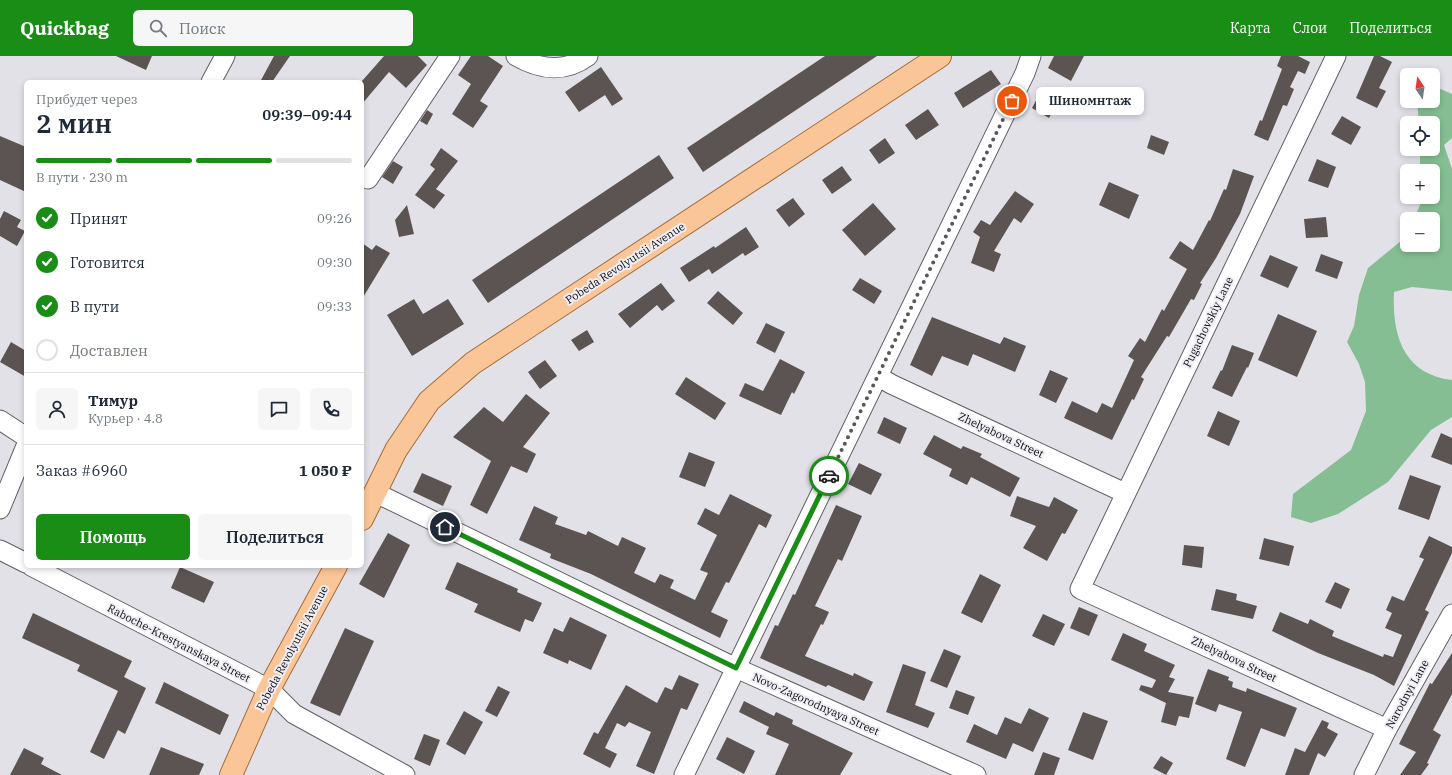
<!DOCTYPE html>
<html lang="ru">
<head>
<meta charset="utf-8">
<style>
	:root { --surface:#fff; --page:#f6f6f7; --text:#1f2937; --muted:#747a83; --line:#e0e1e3; --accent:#1a8d16 }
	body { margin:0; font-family:"IBM Plex Serif",serif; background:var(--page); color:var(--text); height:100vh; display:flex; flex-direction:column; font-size:15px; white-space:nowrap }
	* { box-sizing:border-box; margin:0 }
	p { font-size:13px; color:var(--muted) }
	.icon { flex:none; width:22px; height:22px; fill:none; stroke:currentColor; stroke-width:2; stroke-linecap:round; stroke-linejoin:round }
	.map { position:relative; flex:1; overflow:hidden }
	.drawer { position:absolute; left:24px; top:24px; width:340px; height:488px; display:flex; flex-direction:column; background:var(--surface); border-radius:6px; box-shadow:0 2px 6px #0003 }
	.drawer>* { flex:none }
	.needle { width:26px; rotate:347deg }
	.fabs { position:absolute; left:1400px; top:12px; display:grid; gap:8px }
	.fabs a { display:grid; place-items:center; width:40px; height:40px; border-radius:6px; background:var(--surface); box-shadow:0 2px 6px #0003; font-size:20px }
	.pin { position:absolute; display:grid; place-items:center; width:34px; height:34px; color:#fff; margin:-17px; border:2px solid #fff; border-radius:50%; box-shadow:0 1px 4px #0007 }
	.courier { position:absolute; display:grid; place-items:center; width:40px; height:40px; margin:-20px; border:3px solid #1a8d16; border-radius:50%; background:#fff; color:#222; box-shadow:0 1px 5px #0007 }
	.bubble { position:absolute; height:28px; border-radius:6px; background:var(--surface); box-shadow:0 2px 6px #0003; font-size:13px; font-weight:600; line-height:28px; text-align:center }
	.summary em { font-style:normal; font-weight:600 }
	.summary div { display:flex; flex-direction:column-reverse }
	.summary { display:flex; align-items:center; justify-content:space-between; height:68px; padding:0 12px }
	h1 { font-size:26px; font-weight:600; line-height:30px }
	.bar { display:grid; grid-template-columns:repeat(4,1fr); gap:6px 4px; align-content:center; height:48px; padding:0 12px }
	.bar i { height:5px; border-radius:3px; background:var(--line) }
	.bar .on { background:var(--accent) }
	.bar p { grid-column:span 4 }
	.line { display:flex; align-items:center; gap:10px; padding:0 12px; border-top:1px solid var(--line) }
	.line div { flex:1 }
	.round { display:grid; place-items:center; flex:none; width:42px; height:42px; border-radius:6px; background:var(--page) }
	ol { padding:0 12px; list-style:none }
	li { display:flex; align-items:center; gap:12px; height:44px }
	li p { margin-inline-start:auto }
	li .icon { padding:4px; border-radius:50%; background:var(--accent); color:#fff; stroke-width:4 }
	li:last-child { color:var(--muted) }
	li i { width:22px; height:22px; border:2px solid var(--line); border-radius:50% }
	.cta { display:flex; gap:8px; margin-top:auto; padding:8px 12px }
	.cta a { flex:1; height:46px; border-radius:6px; background:var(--accent); color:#fff; font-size:16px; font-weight:600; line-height:46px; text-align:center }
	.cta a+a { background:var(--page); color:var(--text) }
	header { display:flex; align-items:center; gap:24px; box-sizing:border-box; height:56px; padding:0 20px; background:var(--accent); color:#fff }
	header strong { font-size:19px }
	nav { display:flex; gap:22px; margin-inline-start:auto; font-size:14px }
	.search { width:280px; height:36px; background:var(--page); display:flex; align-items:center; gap:10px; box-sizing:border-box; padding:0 14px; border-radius:6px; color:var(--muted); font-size:15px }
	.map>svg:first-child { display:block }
	.forest { fill:#85be93 }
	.building { fill:#5c5453 }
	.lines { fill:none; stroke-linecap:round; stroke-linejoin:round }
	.minor-casing { stroke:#615f65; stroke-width:21 }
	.major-casing { stroke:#a46c3a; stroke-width:24 }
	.minor { stroke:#fff; stroke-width:19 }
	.major { stroke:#fac697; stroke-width:22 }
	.done { stroke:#57565a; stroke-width:4; stroke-dasharray:0 7.2 }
	.route { stroke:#1a8d16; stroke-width:5 }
	.labels { text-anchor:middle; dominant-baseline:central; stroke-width:4; stroke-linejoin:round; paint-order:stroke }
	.street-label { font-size:11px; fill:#0b0b0d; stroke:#f0eef5 }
</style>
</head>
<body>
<header>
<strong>Quickbag</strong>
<div class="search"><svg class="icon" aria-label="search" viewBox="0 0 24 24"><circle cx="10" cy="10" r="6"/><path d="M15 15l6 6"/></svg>Поиск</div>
<nav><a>Карта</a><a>Слои</a><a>Поделиться</a></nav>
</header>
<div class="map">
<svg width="1452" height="719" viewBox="0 0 1452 719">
	<rect width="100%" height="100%" fill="#e3e1e8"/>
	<path class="forest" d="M1436 31 1452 38V82L1444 89 1452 113V235L1412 231 1394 236C1392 279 1403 318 1452 324V361L1431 374 1388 426 1338 458 1311 467 1291 461 1293 438 1351 394 1366 355 1365 326 1359 308 1347 286 1354 270 1359 239 1368 212 1407 180V189H1433V163H1414L1420 149V141H1433V115H1420V93H1433V67H1419L1417 45H1433V33Z"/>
	<path class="building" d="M116 0H152L146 14Z
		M274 0H290L272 26H260Z
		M384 0H418L427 9 406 32 389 16 362 48V25Z
		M471 0H488L503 10 480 45 488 50 473 72 452 58 471 28 458 19Z
		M825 0H877L703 116 687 92Z
		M1054 0H1084L1071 25 1048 12Z
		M1281 0H1298L1310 6 1305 18 1298 15 1290 31 1294 33 1287 50 1283 49 1268 85 1254 79 1260 64 1262 65 1282 13 1277 10Z
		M1374 0H1380L1392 6 1379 32 1386 35 1377 52 1356 42Z
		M601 11 623 43 612 50 605 39 579 56 565 36Z
		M991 14 1001 28 963 52 954 37Z
		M1040 37 1057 46 1049 62 1032 52Z
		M928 53 939 69 916 84 905 69Z
		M427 54 433 58 427 69 420 65Z
		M1342 60 1361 71 1351 89 1331 78Z
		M1151 79 1169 86 1164 99 1147 92Z
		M0 80 26 91V136L0 124Z
		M885 82 895 97 879 108 869 94Z
		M441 92 458 105 436 133 445 139 434 153 415 139 435 113 430 109Z
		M659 99 674 122 488 247 472 224Z
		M1317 103 1336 111 1328 132 1308 125Z
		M393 105 403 111 393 128 382 121Z
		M842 110 852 124 832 138 822 124Z
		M1233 113 1254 120 1240 158 1216 202 1200 227 1202 228 1194 244 1191 243 1169 281 1167 280 1141 321 1144 323 1134 344 1132 343 1112 384 1064 362 1072 345 1097 357 1102 347 1112 352 1134 304 1128 300 1140 282 1145 286 1162 253 1164 255 1187 213 1169 202 1180 185 1193 194 1209 164 1210 165 1224 133 1226 134Z
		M1109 126 1139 139 1129 163 1099 149Z
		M1015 135 1034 148 1021 167 1014 162 994 195 1001 198 994 216 971 207 980 181 973 176 981 164 990 169Z
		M793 142 805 158 789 171 776 154Z
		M873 147 896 173 865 200 842 174Z
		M407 149 414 178 399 181 395 164Z
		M4 155 21 164 17 171 25 175 17 190 0 180V163Z
		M1326 161 1328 181 1306 182 1304 163Z
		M746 171 759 191 745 200 743 197 712 218 709 213 689 226 680 212 714 190 715 192Z
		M362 187 372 194 376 189 390 197 362 243Z
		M1321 198 1343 206 1337 223 1315 215Z
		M1270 199 1298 211 1288 232 1260 220Z
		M860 222 882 235 874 248 852 234Z
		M661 227 675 245 662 255 657 249 630 272 618 258Z
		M718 235 743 257 733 269 707 247Z
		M414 243 423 258 448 243 464 268 412 300 387 259Z
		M1278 258 1317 275 1297 321 1258 304Z
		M932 261 1000 288 1004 281 1026 290 1015 316 973 298 968 310 942 300 932 320 910 309Z
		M766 267 785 276 775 297 756 287Z
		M587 274 594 286 579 295 571 284Z
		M11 286 26 295V321L0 306Z
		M1232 289 1254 297 1248 312 1247 311 1232 341 1212 332 1221 314 1222 315Z
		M780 303 805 316 794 338 792 336 781 359 739 340 745 327 763 335Z
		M545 304 557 320 540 333 528 316Z
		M1050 314 1068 322 1056 347 1039 339Z
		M686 321 726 347 715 364 675 338Z
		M526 338 550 357 523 391 536 398 527 417 511 410 487 458 470 449 491 405 453 381 484 351 503 366Z
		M1218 355 1240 365 1229 390 1207 380Z
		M884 361 907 372 900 388 877 377Z
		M1441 377 1452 382V409L1431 401Z
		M934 379 961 393 963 390 982 398 980 401 1020 422 1010 441 971 421 967 429 949 420 952 413 923 398Z
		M689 396 715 406 705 431 679 421Z
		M859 407 882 418 871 439 848 428Z
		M422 417 452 430 443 450 413 436Z
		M1410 419 1441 430 1429 464 1398 453Z
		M730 438 772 459 766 472 759 468 729 527 726 526 711 556 728 564 720 582 591 518 550 502 551 498 519 484 534 450 558 461 555 468 586 479 588 475 618 490 622 481 646 492 634 517 655 527 660 518 674 524 670 532 695 544 708 517 700 514 717 479 697 468 705 452 719 459Z
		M1017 440 1049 451 1054 441 1078 454 1065 478 1062 477 1047 505 1023 492 1036 470 1010 460Z
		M836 449 862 460 842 505 838 503 815 550 829 556 823 569 821 568 805 600 853 620 854 617 873 626 864 645 828 629 826 631 760 602 775 569 778 570 793 538 795 539Z
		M388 477 410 489 384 542 359 528Z
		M1429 480 1452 491V497L1425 554 1429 556 1394 630 1374 619 1318 597 1272 575 1280 556 1308 568 1310 563 1334 575 1332 580 1383 601 1384 598 1393 601 1402 579 1385 572 1392 557 1386 554 1392 540 1404 545 1424 503 1419 501Z
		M1264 482 1294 490 1289 510 1259 503Z
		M1184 489 1204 491 1202 512 1182 509Z
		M457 506 518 533 517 536 542 547 533 566 525 563 520 576 474 556 478 548 445 533Z
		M180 511 214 526 204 547 171 532Z
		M980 518 1001 529 982 567 961 557Z
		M1335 526 1350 533 1341 553 1325 546Z
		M1216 533 1237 538 1236 544 1257 550 1253 563 1211 554Z
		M1079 551 1098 559 1089 580 1070 572Z
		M33 557 132 605 124 621 146 632 125 678 118 674 104 703 90 696 118 635 77 615 80 609 22 582Z
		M1043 558 1065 568 1054 590 1032 580Z
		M570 561 607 579 591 614 569 604 568 608 543 597 554 572 563 576Z
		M345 572 374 585 340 660 310 647Z
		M1123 577 1147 588 1144 595 1175 609 1169 621 1175 623 1168 636 1194 641 1189 662 1179 660 1176 670 1161 666 1166 647 1139 634 1141 629 1152 632 1156 624 1111 604Z
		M944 593 961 600 947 632 930 625Z
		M1452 597V638L1433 674 1441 679 1427 707 1429 708 1421 719H1400L1416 696 1399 688 1430 627 1432 628Z
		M903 608 926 616 915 649 935 657 928 672 886 656Z
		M1208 613 1229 621 1228 624 1233 626 1232 631 1246 636 1247 632 1297 652 1285 681 1261 672 1245 711 1226 703 1242 656 1219 648 1216 656 1195 648Z
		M679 619 699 628 687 654 681 652 654 718 636 710 651 676 629 666 625 671 617 667 605 692 617 698 610 712 583 698 594 676 598 678 626 629 657 647 665 631 672 634Z
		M164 626 229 659 220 679 155 647Z
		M498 630 510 636 497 661 485 655Z
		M956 634 975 641 968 659 949 652Z
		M744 645 774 660 776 656 793 664 792 668 853 697 840 719H775L789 688 766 678 769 671 739 656Z
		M1029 652 1049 662 1033 696 1013 687 1006 703 966 686 974 668 997 679 1005 661 1021 668Z
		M464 655 483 666 465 699 446 688Z
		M1083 656 1108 665 1093 704 1068 694Z
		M1322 664 1329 667 1327 672 1338 678 1325 701 1318 697 1309 719H1285L1295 692 1305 696Z
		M424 678 440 684 430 710 414 703Z
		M727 681 755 695 744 718 716 703Z
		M161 691 204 708 199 719H149Z
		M24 692 44 702 41 708 62 719H10Z
		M1043 696 1060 702 1054 719H1034Z
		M1161 700 1173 707 1166 719 1153 712Z"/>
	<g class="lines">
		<g class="minor-casing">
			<path id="minor" d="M516 0C540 14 565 17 588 0
				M1336 0 1080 533 1387 673
				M211 26 225 0
				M368 123 450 0
				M878 320 891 328 1125 437
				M0 364 26 381
				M376 437 736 612 976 719
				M0 453 26 390
				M0 494 26 507
				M31 510 269 633 294 658 405 719
				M684 719 1025 17 1031 0
				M1364 719 1387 673 1452 558"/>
		</g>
		<g class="major-casing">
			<path id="major" d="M362 463 396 394 429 345 473 307 940 0
				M231 719 269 633 336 510"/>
		</g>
		<use href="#minor" class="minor"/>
		<use href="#major" class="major"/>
	</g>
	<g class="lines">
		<path class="done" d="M829 420 1012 45"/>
		<path class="route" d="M445 471 736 612 829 420"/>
	</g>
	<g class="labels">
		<g class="street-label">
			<text transform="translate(625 207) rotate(-33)">Pobeda Revolyutsii Avenue</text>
			<text transform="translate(1208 266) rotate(-64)">Pugachovskiy Lane</text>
			<text transform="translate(1001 379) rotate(25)">Zhelyabova Street</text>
			<text transform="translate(179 587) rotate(27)">Raboche-Krestyanskaya Street</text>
			<text transform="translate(292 592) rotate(-62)">Pobeda Revolyutsii Avenue</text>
			<text transform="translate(1234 603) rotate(25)">Zhelyabova Street</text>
			<text transform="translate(1407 638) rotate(-61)">Narodnyi Lane</text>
			<text transform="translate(816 648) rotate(24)">Novo-Zagorodnyaya Street</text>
		</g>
	</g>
</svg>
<div class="fabs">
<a><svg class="needle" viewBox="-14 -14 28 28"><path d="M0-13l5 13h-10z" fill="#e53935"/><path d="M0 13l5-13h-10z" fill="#747a83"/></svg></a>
<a><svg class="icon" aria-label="locate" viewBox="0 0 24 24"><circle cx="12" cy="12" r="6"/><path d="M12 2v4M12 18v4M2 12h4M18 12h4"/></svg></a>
<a>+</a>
<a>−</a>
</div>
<div class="pin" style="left:1012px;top:45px;background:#ea580c"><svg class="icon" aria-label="bag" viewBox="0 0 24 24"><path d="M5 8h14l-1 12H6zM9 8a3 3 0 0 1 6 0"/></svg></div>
<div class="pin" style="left:445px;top:471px;background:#1f2937"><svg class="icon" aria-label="home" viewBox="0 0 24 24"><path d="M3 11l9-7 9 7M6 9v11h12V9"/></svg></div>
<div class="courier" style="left:829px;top:420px"><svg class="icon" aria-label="car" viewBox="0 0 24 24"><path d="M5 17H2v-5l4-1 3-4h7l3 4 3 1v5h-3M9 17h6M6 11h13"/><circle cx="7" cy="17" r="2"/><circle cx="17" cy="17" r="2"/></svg></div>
<div class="bubble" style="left:1036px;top:31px;width:108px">Шиномнтаж</div>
<section class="drawer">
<div class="summary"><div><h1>2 мин</h1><p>Прибудет через</p></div><em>09:39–09:44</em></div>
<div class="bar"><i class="on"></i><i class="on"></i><i class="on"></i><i></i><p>В пути · 230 m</p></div>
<ol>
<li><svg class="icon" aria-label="check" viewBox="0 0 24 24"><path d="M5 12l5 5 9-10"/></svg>Принят<p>09:26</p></li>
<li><svg class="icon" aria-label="check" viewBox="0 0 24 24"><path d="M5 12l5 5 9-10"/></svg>Готовится<p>09:30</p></li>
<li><svg class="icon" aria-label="check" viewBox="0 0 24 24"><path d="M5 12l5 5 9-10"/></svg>В пути<p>09:33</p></li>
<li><i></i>Доставлен</li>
</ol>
<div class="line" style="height:72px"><a class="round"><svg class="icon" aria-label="person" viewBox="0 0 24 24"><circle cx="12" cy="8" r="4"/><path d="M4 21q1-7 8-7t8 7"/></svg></a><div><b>Тимур</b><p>Курьер · 4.8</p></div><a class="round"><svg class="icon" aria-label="chat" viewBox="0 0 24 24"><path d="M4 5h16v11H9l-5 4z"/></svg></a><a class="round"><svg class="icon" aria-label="phone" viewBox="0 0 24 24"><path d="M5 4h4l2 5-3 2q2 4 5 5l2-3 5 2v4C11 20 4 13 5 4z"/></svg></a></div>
<div class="line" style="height:52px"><div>Заказ #6960</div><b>1 050 ₽</b></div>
<div class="cta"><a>Помощь</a><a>Поделиться</a></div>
</section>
</div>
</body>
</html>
